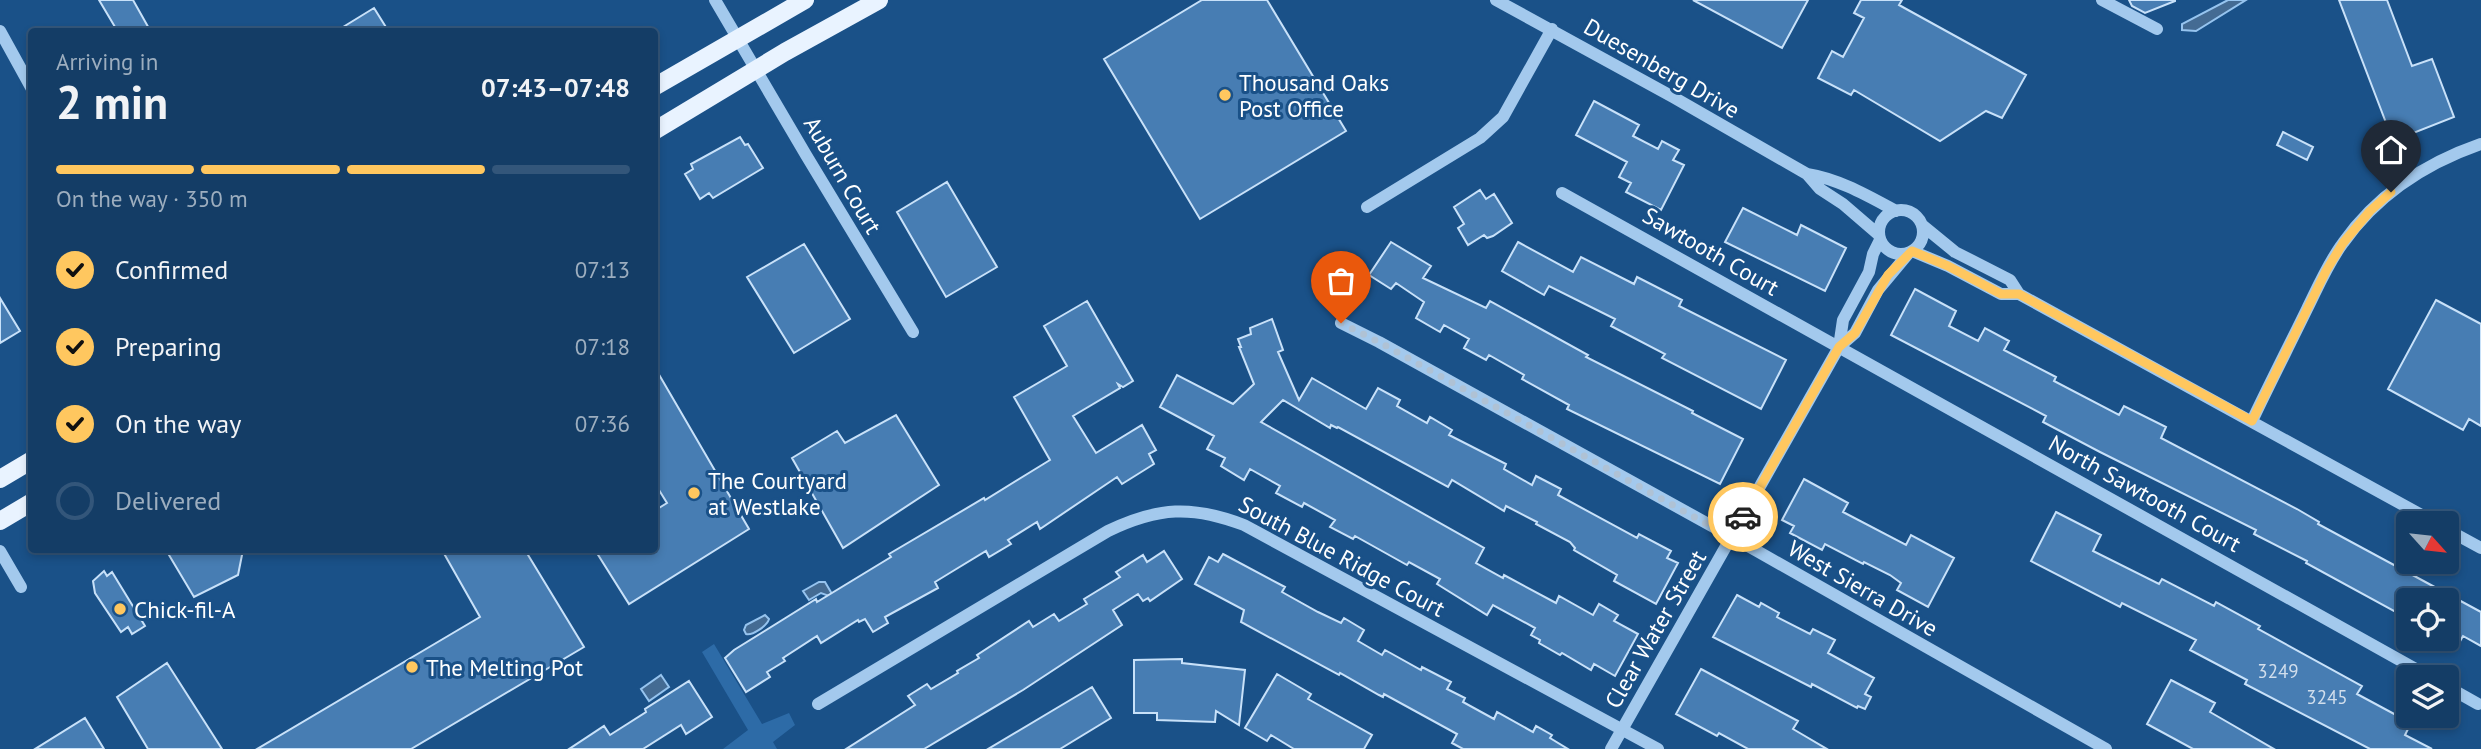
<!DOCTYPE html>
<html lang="en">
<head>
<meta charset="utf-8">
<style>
	:root { --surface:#143d66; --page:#21486f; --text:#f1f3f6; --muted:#9daebf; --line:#33567a; --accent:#ffc75f }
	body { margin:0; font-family:"PT Sans",sans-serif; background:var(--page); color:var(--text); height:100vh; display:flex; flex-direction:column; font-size:26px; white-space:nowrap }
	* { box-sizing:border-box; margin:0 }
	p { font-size:23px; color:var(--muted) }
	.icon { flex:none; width:38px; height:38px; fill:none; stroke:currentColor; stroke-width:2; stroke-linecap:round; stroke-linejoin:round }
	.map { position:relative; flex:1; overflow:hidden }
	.details { position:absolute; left:28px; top:28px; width:630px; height:525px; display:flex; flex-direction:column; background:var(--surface); border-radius:7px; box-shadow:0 4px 10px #0003,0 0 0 2px var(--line) }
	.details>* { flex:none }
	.needle { width:46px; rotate:117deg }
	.tools { position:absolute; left:2396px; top:511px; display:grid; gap:14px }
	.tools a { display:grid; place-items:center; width:63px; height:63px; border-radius:7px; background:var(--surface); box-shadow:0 4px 10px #0003,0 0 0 2px var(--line); font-size:35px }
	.pin { position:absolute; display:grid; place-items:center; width:60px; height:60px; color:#fff; margin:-72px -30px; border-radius:50% 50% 50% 0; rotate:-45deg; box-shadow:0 0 7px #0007 }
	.pin .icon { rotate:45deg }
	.courier { position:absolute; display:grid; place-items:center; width:70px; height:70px; margin:-35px; border:5px solid #ffc75f; border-radius:50%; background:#fff; color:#222; box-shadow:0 2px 9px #0007 }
	.summary em { font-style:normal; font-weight:700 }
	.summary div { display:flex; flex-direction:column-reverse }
	.summary { display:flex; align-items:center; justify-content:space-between; height:119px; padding:0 28px }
	h1 { font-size:46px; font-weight:700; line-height:52px }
	.bar { display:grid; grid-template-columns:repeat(4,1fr); gap:10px 7px; align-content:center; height:84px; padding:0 28px }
	.bar i { height:9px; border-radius:5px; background:var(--line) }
	.bar .selected { background:var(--accent) }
	.bar p { grid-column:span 4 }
	ol { padding:0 28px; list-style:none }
	li { display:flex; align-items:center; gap:21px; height:77px }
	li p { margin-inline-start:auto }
	li .icon { padding:7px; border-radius:50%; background:var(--accent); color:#111; stroke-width:4 }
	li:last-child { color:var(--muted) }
	li i { width:38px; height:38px; border:4px solid var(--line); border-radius:50% }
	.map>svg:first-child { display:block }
	.green { fill:#2d6ba7 }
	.water { fill:#446b93; stroke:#96c4ef; stroke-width:2 }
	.building { fill:#477db3; stroke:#c8e1f9; stroke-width:2 }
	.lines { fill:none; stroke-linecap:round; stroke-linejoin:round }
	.minor { stroke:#a3c9ed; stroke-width:12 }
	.major { stroke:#e9f3ff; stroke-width:18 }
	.done { stroke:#afc2d5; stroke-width:7; stroke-dasharray:0 12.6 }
	.route { stroke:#ffc75f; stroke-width:9 }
	.poi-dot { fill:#ffc75f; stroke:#1a5188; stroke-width:2.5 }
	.labels { text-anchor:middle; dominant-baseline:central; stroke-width:6; stroke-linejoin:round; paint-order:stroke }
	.number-label { font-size:19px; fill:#d1deec }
	.street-label { font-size:23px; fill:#fff; stroke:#1a5188 }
	.poi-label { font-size:23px; fill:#fff; stroke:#1a5188; text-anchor:start }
</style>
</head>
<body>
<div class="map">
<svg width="2481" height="749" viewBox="0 0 2481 749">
	<rect width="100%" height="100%" fill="#1a5188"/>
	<path class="green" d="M714 644 762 724 789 713 795 725 773 742 777 749H723L748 730 702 652Z"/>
	<path class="water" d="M2228 0H2246L2196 31 2182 30V24Z
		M819 582H825L832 594 829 596 821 593 809 600 803 591Z
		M765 615 769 619C767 626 752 636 746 634L744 630 746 625Z
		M661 675 669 687 649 701 641 689Z"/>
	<path class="building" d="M99 0H133L151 32H118Z
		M1202 0H1267L1346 131 1200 219 1104 59Z
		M1693 0H1808L1782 48Z
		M1861 0H1902L1899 5 2026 75 2002 118 1986 111 1940 141 1854 90 1851 95 1818 78 1832 51 1843 57 1864 18 1854 13Z
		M2129 0H2175V1L2145 13 2132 6Z
		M2339 0H2387L2412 66 2432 59 2454 117 2393 141Z
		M374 8 389 32H335Z
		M1594 101 1639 125 1633 136 1658 149 1662 141 1679 150 1673 160 1684 165 1661 210 1626 192 1631 183 1619 177 1627 162 1576 135Z
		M2283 132 2313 147 2307 160 2277 145Z
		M740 137 745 145 748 144 763 168 713 198 709 193 700 199 685 174 693 169 691 164Z
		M947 182 997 267 946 297 897 212Z
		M1480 190 1486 199 1494 194 1512 223 1493 236 1487 238 1484 235 1468 245 1458 228 1464 224 1454 207Z
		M1743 208 1797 235 1801 225 1846 248 1825 291 1725 242Z
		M1391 242 1431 266 1423 278 1486 308 1490 301 1588 355 1586 357 1693 411 1692 413 1743 439 1720 484 1567 409 1569 405 1522 379 1524 375 1489 355 1486 360 1464 348 1469 339 1444 325 1440 332 1416 318 1424 302 1396 283 1391 289 1369 275Z
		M1518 242 1573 272 1581 257 1634 284 1637 277 1682 300 1679 306 1786 360 1761 409 1662 358 1665 354 1611 326 1615 319 1549 286 1544 295 1502 271Z
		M804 244 850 319 794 353 747 277Z
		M1915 289 1956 311 1949 326 1978 341 1985 328 2009 341 2004 350 2056 377 2054 381 2119 415 2124 406 2166 427 2161 438 2297 509 2319 522 2318 524 2481 612V646L2463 636 2458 645 2446 639V600H2408V607L2403 616 2306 563 2307 561 2254 534 2256 530 2100 452 2043 422 2046 416 1891 335Z
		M0 298 20 331 0 343Z
		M2436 300 2481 324V426L2469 419 2463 430 2388 389Z
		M1087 301 1133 381 1123 387 1118 384 1120 388 1073 416 1096 453 1142 425 1156 450 1149 454 1154 464 1122 484 1117 477 1040 529 1037 522 1008 540 1011 544 989 557 986 551 953 571 935 582 938 588 885 617 888 623 873 632 865 619 859 622 858 620 821 643 817 636 783 658 785 661 767 672 770 677 746 692 725 658 734 650 816 599 817 602 891 557 889 554 984 498 985 500 1050 460 1014 397 1067 366 1044 326Z
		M1272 319 1283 350 1278 352 1299 400 1312 378 1366 409 1378 388 1400 400 1397 406 1427 423 1430 417 1452 430 1449 435 1506 464 1504 469 1532 485 1536 476 1561 489 1558 495 1637 538 1639 534 1671 551 1667 558 1678 563 1656 604 1614 581 1617 575 1574 550 1575 548 1570 542 1536 524 1537 522 1506 506 1504 511 1452 480 1448 487 1338 427 1337 428 1331 425 1330 428 1283 400 1261 422 1484 548 1476 563 1503 578 1504 575 1556 603 1559 596 1593 615 1599 604 1618 615 1614 621 1638 634 1615 676 1594 664 1591 670 1562 653 1560 655 1539 643 1540 640 1531 635 1535 628 1493 605 1487 615 1437 584 1440 579 1409 562 1407 565 1355 536 1353 539 1330 527 1335 520 1304 503 1302 507 1276 493 1280 486 1250 469 1244 480 1221 466 1225 458 1207 449 1214 436 1160 407 1177 375 1233 404 1254 384 1239 347H1241L1238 339 1251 334 1250 328Z
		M654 366 749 529 629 604 595 550H654V511L667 503 654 482Z
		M896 415 939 485 843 548 792 458 837 431 845 443Z
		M1804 479 1848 503 1843 512 1906 545 1911 535 1954 558 1928 607 1897 590 1901 583 1890 575 1864 562 1863 564 1825 544 1822 550 1790 533 1794 526 1782 520Z
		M2056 512 2101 535 2093 551 2159 584 2162 579 2214 606 2216 602 2260 626 2258 629 2362 686 2357 694 2411 723 2405 735 2432 749H2370L2245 684 2247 680 2190 650 2196 640 2122 603 2120 607 2031 561Z
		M166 550H243L238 575 194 597Z
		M442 550H525L584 647 411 749H257L480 617Z
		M1164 551 1182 579 1150 601 1148 598 1143 601 1138 594 1113 610 1122 625 1023 690 924 749H846L915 705 908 696 927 684 931 689 958 673 957 671 979 658 977 655 1029 621 1033 627 1054 614 1059 621 1087 604 1084 599 1120 577 1116 572 1143 555 1147 562Z
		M1223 554 1285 587 1282 592 1318 612 1341 623 1344 618 1364 630 1358 641 1382 655 1385 650 1421 670 1422 667 1451 682 1447 689 1465 698 1463 702 1494 719 1497 712 1533 732 1536 726 1552 735 1550 738 1568 749H1463L1452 743 1457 734 1384 694 1383 697 1379 695 1340 673 1339 675 1241 622 1244 610 1195 584 1209 557 1218 562Z
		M104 571 107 576 112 572 145 626 132 634 128 627 121 632 95 593 93 581Z
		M1737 595 1759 607 1761 603 1779 613 1777 617 1810 634 1813 629 1835 640 1828 653 1874 678 1865 694 1871 697 1865 709 1858 706 1857 708 1812 684 1811 687 1713 637Z
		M1182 659V663L1245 670 1239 725 1216 711 1215 722 1157 720V713H1134V660Z
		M167 663 222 749H148L117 697Z
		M1701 669 1798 721 1793 729 1827 749H1748L1719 733 1717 736 1676 714Z
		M1277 674 1311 694 1308 699 1372 735 1364 749H1294L1271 735 1267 741 1245 728Z
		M2171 680 2215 703 2210 712 2274 749H2193L2147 724Z
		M689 681 712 717 686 734 681 725 643 749H569L604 726 610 735 646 712 645 709Z
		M1092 687 1111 718 1060 749H988Z
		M85 718 104 749H35Z"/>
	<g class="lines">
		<path class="minor" d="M715 0 806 155 913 332
			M1496 0 1673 97 1807 174 1820 189 1843 204 1879 235
			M2102 0 2157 29
			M0 31 32 89
			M1807 174C1839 179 1868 196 1896 211
			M1562 193 2430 677
			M1367 207 1480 138 1503 117 1552 29
			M1879 232a22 22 0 1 1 44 0a22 22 0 1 1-44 0Z
			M1922 225 1955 252 2010 280 2019 294 2436 523
			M1912 251 1948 266 2001 294H2019
			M1341 323 1379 342 1757 551 2106 749
			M1839 347 1843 320 1869 272 1873 254 1880 240
			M2252 421C2270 383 2289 346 2307 309 2318 287 2328 263 2343 243 2377 195 2426 163 2481 144
			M2446 529 2481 548
			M0 551 21 587
			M2446 686 2478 704
			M818 704 1108 531C1158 507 1192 505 1244 525L1658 749
			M1611 749 1839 347 1855 333 1878 290 1908 254"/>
		<path class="major" d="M654 87 805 0
			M654 131 785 52 879 0
			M0 479 32 460
			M0 521 32 502"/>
	</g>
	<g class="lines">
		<path class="done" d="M1341 323 1379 342 1732 538 1743 517"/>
		<path class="route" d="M1743 517 1839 347 1855 333 1888 275 1912 251 1948 266 2001 294H2019L2252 421 2326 271 2343 243 2370 211 2391 192"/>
	</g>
	<g class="poi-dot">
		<circle cx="1225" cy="95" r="7"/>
		<circle cx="694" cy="493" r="7"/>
		<circle cx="120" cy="609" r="7"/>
		<circle cx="412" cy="667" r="7"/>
	</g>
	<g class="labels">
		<g class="number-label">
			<text x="2278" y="671">3249</text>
			<text x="2327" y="697">3245</text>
		</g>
		<g class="street-label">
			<text transform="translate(1662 68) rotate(30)">Duesenberg Drive</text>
			<text transform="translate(843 175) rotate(60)">Auburn Court</text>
			<text transform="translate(1711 251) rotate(30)">Sawtooth Court</text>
			<text transform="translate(2145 493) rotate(29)">North Sawtooth Court</text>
			<text transform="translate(1342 556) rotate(28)">South Blue Ridge Court</text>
			<text transform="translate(1863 588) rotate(30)">West Sierra Drive</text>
			<text transform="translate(1655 629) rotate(-60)">Clear Water Street</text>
		</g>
		<g class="poi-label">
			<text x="1239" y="82">Thousand Oaks<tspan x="1239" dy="26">Post Office</tspan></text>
			<text x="708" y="480">The Courtyard<tspan x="708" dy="26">at Westlake</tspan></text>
			<text x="134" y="609">Chick-fil-A</text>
			<text x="426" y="667">The Melting Pot</text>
		</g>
	</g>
</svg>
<div class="tools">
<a><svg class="needle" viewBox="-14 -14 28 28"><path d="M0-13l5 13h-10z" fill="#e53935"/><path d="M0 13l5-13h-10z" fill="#9daebf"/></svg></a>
<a><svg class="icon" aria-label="locate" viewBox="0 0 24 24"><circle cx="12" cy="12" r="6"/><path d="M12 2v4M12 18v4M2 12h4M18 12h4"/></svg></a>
<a><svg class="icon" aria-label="layers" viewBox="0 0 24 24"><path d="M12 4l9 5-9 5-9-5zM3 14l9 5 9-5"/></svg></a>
</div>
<div class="pin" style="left:1341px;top:323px;background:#ea580c"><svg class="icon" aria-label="bag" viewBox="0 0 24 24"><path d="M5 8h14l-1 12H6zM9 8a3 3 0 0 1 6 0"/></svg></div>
<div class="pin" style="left:2391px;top:192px;background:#1f2937"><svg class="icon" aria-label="home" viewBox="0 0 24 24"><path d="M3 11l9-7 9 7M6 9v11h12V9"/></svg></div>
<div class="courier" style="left:1743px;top:517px"><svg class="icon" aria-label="car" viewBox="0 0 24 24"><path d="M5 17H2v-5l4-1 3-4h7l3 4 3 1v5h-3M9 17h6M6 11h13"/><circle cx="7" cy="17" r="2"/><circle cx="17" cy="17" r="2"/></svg></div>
<section class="details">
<div class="summary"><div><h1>2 min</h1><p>Arriving in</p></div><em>07:43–07:48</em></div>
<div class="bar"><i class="selected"></i><i class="selected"></i><i class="selected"></i><i></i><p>On the way · 350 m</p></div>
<ol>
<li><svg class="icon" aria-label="check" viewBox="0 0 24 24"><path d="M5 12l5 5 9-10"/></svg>Confirmed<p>07:13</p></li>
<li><svg class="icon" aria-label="check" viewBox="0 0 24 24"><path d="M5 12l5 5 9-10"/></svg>Preparing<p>07:18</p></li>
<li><svg class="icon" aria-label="check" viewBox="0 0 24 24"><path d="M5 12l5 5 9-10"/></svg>On the way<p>07:36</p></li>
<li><i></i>Delivered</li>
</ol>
</section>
</div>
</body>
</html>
